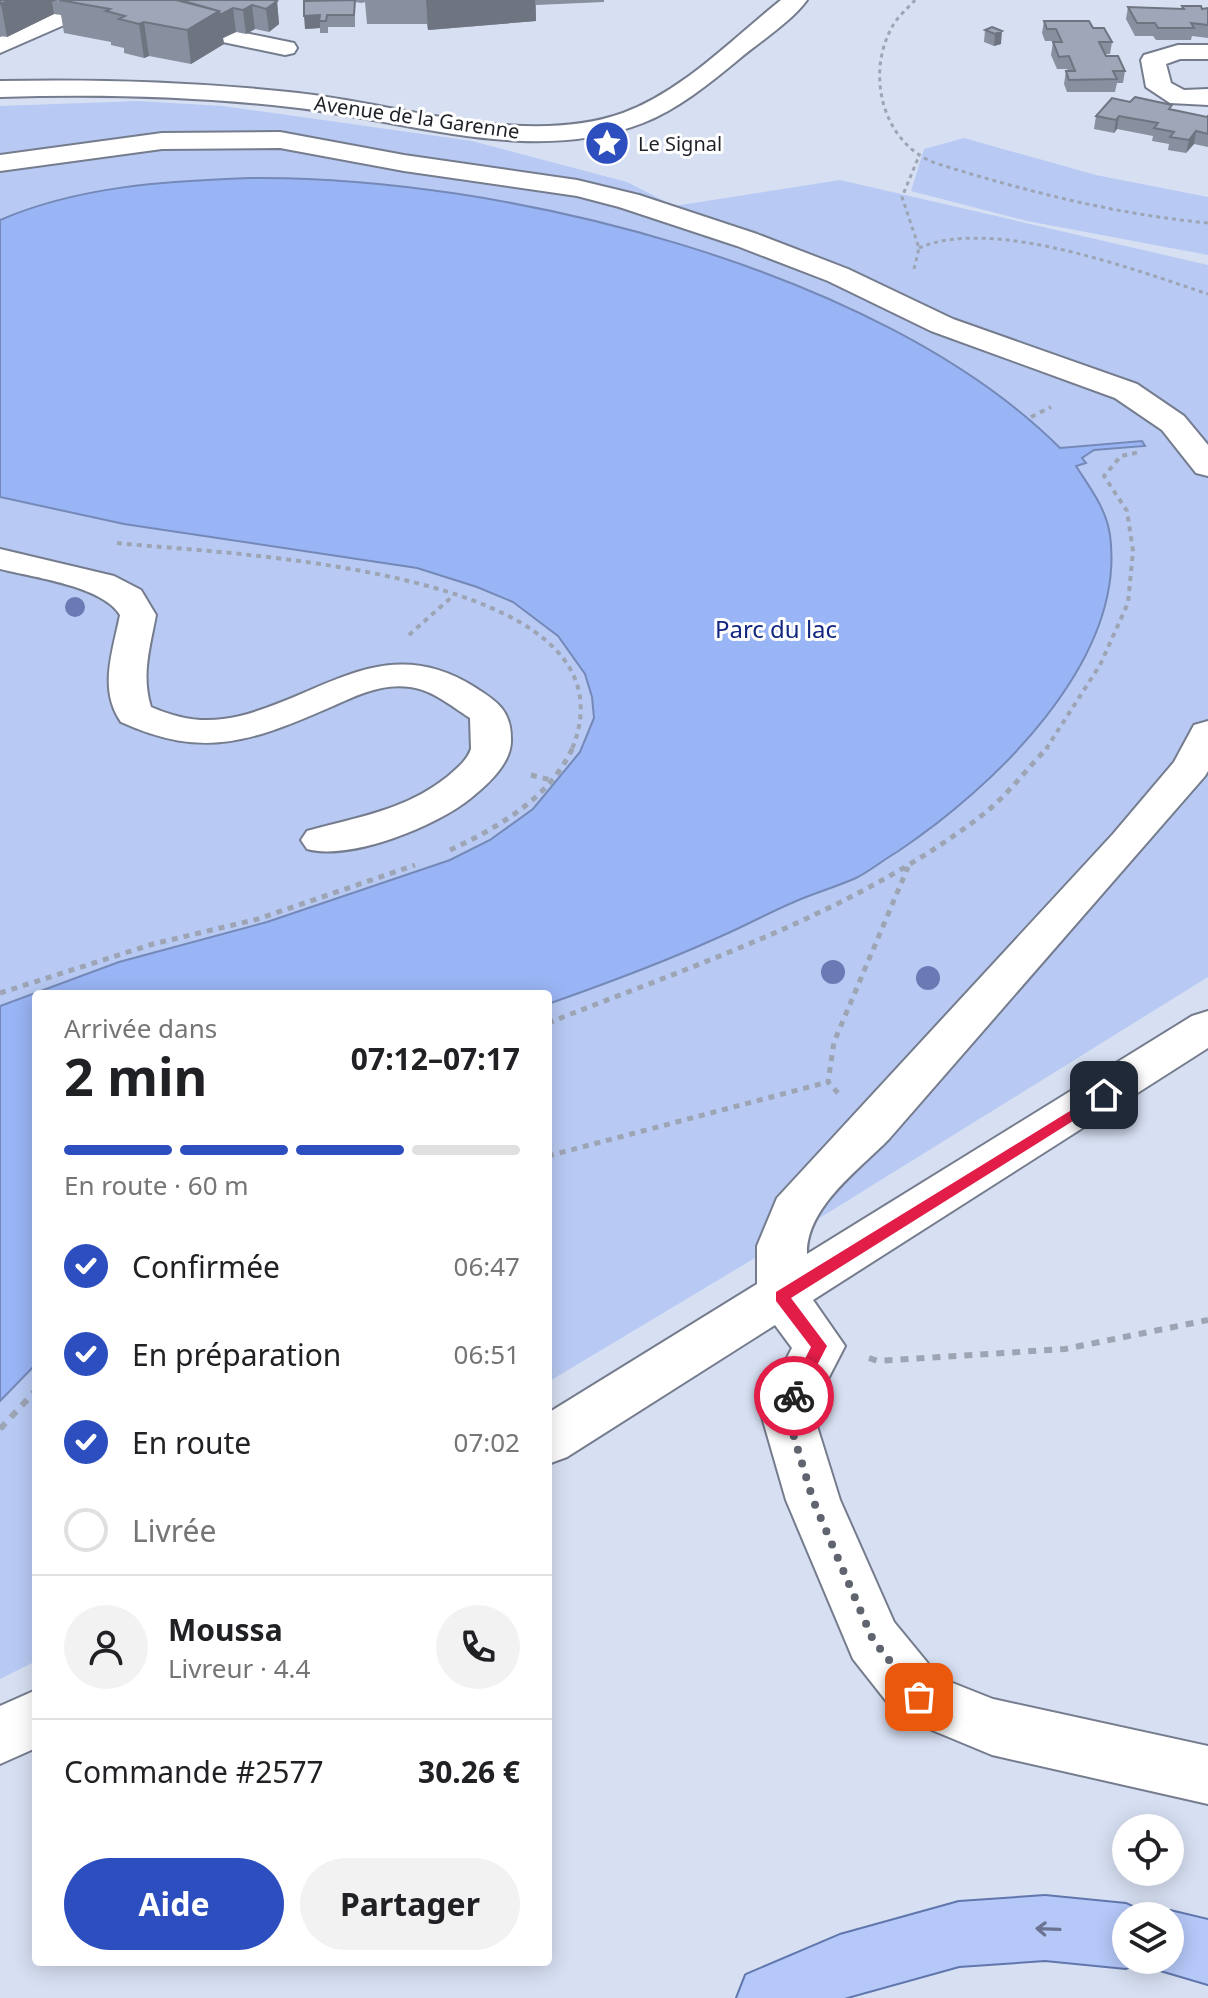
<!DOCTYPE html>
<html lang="fr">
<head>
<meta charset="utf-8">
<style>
	:root { --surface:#fff; --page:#f2f2f2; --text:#202124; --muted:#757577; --line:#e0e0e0; --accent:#2d4ebe }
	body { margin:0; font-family:"Noto Sans",sans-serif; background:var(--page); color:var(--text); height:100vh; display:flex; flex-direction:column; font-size:30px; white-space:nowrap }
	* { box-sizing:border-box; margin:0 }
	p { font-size:26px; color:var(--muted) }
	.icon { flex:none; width:44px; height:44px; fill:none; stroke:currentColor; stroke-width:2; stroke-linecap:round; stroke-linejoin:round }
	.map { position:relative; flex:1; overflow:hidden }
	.panel { position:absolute; left:32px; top:990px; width:520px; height:976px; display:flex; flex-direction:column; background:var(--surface); border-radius:8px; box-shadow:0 4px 20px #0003 }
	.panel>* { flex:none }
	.fabs { position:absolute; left:1112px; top:1814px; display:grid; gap:16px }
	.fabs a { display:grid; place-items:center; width:72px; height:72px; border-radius:50%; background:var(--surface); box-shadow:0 4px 20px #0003; font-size:40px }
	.pin { position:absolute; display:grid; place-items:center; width:68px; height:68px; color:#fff; margin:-34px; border-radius:16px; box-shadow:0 4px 12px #0006 }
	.courier { position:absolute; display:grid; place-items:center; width:80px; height:80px; margin:-40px; border:6px solid #e11d48; border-radius:50%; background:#fff; color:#222; box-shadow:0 2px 10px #0007 }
	.overview em { font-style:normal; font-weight:700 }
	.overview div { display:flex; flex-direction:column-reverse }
	.overview { display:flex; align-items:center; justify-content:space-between; height:136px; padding:0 32px }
	h1 { font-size:52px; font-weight:700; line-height:60px }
	.bar { display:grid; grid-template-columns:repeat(4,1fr); gap:12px 8px; align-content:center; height:96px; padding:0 32px }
	.bar i { height:10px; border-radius:6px; background:var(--line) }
	.bar .on { background:var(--accent) }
	.bar p { grid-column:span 4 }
	.line { display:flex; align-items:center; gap:20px; padding:0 32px; border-top:2px solid var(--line) }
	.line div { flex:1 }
	.round { display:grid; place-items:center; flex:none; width:84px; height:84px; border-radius:42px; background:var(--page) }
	ol { padding:0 32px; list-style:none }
	li { display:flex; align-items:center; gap:24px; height:88px }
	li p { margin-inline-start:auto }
	li .icon { padding:8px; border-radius:50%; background:var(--accent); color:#fff; stroke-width:4 }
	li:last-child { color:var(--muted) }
	li i { width:44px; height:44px; border:4px solid var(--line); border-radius:50% }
	.action { display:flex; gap:16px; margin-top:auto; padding:16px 32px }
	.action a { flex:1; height:92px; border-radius:48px; background:var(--accent); color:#fff; font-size:32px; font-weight:700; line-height:92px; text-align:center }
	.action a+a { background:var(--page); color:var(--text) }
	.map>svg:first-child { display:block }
	.green { fill:#b8caf3 }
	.water { fill:#9ab5f5; stroke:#7589b8; stroke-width:2 }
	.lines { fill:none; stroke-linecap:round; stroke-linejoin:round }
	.minor-casing { stroke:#757c8d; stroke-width:4 }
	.major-casing { stroke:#6076ac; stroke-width:4 }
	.path-far3 { stroke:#9da4b3; stroke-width:3; stroke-dasharray:4 4; stroke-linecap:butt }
	.path-far2 { stroke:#9da4b3; stroke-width:4; stroke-dasharray:5 5; stroke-linecap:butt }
	.path-far1 { stroke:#9da4b3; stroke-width:5; stroke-dasharray:6 6; stroke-linecap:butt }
	.path { stroke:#9da4b3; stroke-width:6; stroke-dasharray:8 8; stroke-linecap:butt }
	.minor { fill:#fff; fill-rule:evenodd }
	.major { fill:#b5c8f8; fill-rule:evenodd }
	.tree { fill:#6b7ab4 }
	.wall { fill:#888f9e }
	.shaded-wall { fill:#6f7481 }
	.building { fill:#9ea6b8; stroke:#6f7481; stroke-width:2 }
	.oneway { stroke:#6a7490 }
	.route { fill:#e11d48 }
	.done { stroke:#5f646f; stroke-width:8; stroke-dasharray:0 14.4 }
	.labels { text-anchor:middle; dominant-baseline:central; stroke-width:6; stroke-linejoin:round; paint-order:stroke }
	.far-street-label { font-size:20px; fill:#1e2128; stroke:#fff }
	.far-poi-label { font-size:20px; fill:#1e2128; stroke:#fff; text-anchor:start }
	.park-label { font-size:24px; fill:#122781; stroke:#fff }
</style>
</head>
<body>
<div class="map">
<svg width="1208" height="1998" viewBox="0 0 1208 1998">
	<rect width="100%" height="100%" fill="#d7e0f3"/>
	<path class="green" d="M138 101 223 106 472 141 627 182 674 206 840 180 1208 265V977L760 1255 548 1382V994H36V1661L0 1679V106Z
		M964 138 1096 175 1208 197V255L1027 221 911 191 924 149Z"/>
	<path class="water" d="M250 178C498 175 880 268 1060 448L1142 441 1145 446 1094 450 1082 458 1086 463 1076 466C1090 488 1106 508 1110 535 1127 661 992 789 897 852 883 860 870 871 856 878 836 887 814 893 794 902 768 913 743 927 717 938 662 963 605 984 548 1004V994H36V1364L0 1401V1006L119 962 267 922 450 860 490 840 533 809 580 752 594 718 592 697 585 674 558 636 513 602 477 587 417 568 124 524 0 497V220C79 186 166 181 250 178Z"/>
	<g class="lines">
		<g class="minor-casing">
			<path id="minor" d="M781 0H807C792 21 758 43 738 60 709 84 678 109 643 123 531 167 404 119 290 107 193 96 97 94 0 97V81C100 79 198 82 298 93 399 104 525 148 623 113 683 91 732 39 781 0Z
				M63 10 71 12 75 17 71 22 0 53V37Z
				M226 29 294 43 297 48 294 53 285 55 218 41 214 36 218 31Z
				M1178 45H1208V59H1180L1166 64 1171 83 1184 90 1208 89V105L1170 103 1146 87 1141 60 1144 55Z
				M280 132 404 155 577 180 639 195 757 234 848 269 953 319 1137 384 1184 416 1208 445V476L1196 473 1162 430 1115 398 931 331 828 281 737 246 619 207 577 196 404 171 280 148 162 149 0 171V155L162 133Z
				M0 549 114 576 141 590 156 615C150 647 141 675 151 707 181 720 207 724 240 716 324 695 386 630 476 688 498 702 511 711 511 739 512 763 488 784 471 798 437 826 350 861 307 849L301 840 307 831C357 817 404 811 447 777 456 769 467 761 471 749L470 718C451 706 433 690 410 687 383 683 357 695 333 706 253 741 204 760 121 722 98 689 113 651 120 615 103 586 32 577 0 569Z
				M1208 721V771L1205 776 889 1139C860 1169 806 1207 807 1254L1192 1016 1208 1011V1048L813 1300 845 1346 812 1410 840 1500 894 1622 940 1678 993 1699 1208 1746V1804L992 1755 898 1716 853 1659 786 1500 760 1410 792 1348 775 1325 567 1457 548 1464V1413L757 1284V1246L777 1198 1113 834 1174 762 1194 725Z
				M36 1690V1748L0 1764V1706Z"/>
		</g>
		<g class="major-casing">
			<path id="major" d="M1045 1896 1126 1904 1148 1914 1149 1916H1126V1960H1145L1126 1968 1045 1960 959 1966 844 1998H737L746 1975 840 1935 959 1902Z
				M1170 1911 1208 1920V1984L1147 1966 1145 1960H1170V1916H1158Z"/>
		</g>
		<path class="path-far3" d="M915 0C907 9 896 18 891 29 866 76 883 143 935 163 1025 191 1114 214 1208 223
			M919 248C992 216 1135 270 1208 294
			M914 269 919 248 902 197 919 156"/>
		<path class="path-far2" d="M1031 417 1051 407
			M117 543C218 554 647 566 572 749
			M409 635 455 594
			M1046 749 1100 665 1128 603 1133 551 1127 511 1104 476 1121 456 1140 452"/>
		<path class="path-far1" d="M531 775 551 780
			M450 850C499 827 550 798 573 747
			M0 993 153 944 258 919 415 865
			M548 1023C697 964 857 912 985 813 1008 794 1028 768 1048 747
			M838 1093 828 1082 834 1042 908 867
			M548 1156 828 1082"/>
		<path class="path" d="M869 1358 878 1361 1065 1349 1208 1320
			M0 1429 36 1390"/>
		<use href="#minor" class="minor"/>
		<use href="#major" class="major"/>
	</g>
	<g class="tree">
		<circle cx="75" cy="607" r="10"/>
		<circle cx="833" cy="972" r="12"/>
		<circle cx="928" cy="978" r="12"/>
	</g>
	<path class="wall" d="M0 0 277 1 279 24 269 32 255 29 246 34 236 32 223 38 224 44 191 64 149 56 144 58 124 53V48L111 45V42L64 33 61 15 54 14 7 37 0 36Z
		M346 0H604V2L536 5V21L428 30 427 24H367L365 2 362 3 355 2V27H328V33H320V28L305 29Z
		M1182 6 1202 9 1208 8V38L1192 36 1191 40H1156L1153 36H1135L1126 19 1128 7 1181 9Z
		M1044 21 1093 28 1112 42 1110 54H1105L1125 71 1123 83H1117L1115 92H1067L1064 84 1066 71H1068L1067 69H1057L1051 55 1053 42H1055L1054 41H1045L1042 33Z
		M992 27 1001 44 994 46 984 42 985 30Z
		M1130 102 1207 117 1208 116V147L1194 144 1186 153 1168 150 1169 144 1152 141 1153 136 1117 129 1114 133 1094 129 1096 116Z"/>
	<path class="shaded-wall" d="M9 0H58L52 2 54 14 7 37 1 4Z
		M426 0H535L536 21 428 30Z
		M277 1 279 24 269 32 266 9Z
		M252 5 255 29 246 34 243 10Z
		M233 8 236 32 223 38 224 44 191 64 187 30 219 11Z
		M320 15V28L305 29 304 16Z
		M144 22 149 56 144 58 139 24Z
		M1002 31 1001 44 994 46 995 34Z
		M1119 116 1117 129 1114 133 1116 120Z
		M1196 131 1194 144 1186 153 1189 140Z"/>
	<path class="building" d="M0 0H9L1 4Z
		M59 0H176L219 11 187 30 144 22 139 24 119 19 125 16 106 11 110 9Z
		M180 0H274L277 1 266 9 252 5 243 10 233 8 220 15 219 11Z
		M355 0 354 15H327L326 21H319L320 15 304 16V1Z
		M1182 6H1201L1202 9 1208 8V25L1191 23 1194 28H1158L1155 23H1137L1128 7 1184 9Z
		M1044 21H1089L1093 28H1104L1112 42H1099L1106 56H1118L1125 71H1113L1117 79 1069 80 1066 71H1075L1069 56 1059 57 1053 42H1062L1056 29H1047Z
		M992 27 1002 31 995 34 985 30Z
		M1135 97 1172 105 1169 109 1207 117 1208 116V134L1196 131 1189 140 1170 137 1174 132 1154 128 1158 123 1119 116 1116 120 1096 116 1112 98 1130 102Z"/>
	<defs><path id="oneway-shaft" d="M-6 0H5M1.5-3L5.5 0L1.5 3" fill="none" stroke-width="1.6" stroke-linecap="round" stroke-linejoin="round" transform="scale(2)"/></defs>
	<use class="oneway" href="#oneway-shaft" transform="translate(1048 1929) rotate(-178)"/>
	<path class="route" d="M1104 1090 1110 1095 1108 1099 791 1298 827 1346 799 1400H788L786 1396 811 1347 776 1301V1292Z"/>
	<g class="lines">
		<path class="done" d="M794 1396 786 1410 813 1500 873 1640 919 1697"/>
	</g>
	<defs>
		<g id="sight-disc" transform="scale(2.3)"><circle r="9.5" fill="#2d4ebe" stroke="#fff"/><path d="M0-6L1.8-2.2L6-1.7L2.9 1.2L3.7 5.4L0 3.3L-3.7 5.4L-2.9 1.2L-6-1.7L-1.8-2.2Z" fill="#fff"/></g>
	</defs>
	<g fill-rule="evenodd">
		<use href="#sight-disc" x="607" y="143"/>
	</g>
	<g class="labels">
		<g class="far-street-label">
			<text transform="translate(417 117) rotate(8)">Avenue de la Garenne</text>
		</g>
		<g class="far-poi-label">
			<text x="638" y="143">Le Signal</text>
		</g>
		<g class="park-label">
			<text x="776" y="628">Parc du lac</text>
		</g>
	</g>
</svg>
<div class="fabs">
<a><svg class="icon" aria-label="locate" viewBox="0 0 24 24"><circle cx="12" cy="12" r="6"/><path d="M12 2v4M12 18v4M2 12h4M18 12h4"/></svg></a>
<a><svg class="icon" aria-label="layers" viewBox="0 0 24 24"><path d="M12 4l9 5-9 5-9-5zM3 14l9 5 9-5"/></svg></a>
</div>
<div class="pin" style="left:919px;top:1697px;background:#ea580c"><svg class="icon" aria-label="bag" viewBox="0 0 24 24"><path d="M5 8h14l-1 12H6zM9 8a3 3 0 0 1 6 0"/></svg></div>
<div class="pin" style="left:1104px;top:1095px;background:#1f2937"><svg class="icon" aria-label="home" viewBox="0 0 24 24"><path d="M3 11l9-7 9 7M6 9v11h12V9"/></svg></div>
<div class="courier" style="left:794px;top:1396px"><svg class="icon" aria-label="bike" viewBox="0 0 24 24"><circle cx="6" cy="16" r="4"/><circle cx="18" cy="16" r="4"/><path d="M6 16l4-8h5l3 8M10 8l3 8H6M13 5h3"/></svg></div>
<section class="panel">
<div class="overview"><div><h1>2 min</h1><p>Arrivée dans</p></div><em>07:12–07:17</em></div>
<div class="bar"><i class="on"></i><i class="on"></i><i class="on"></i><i></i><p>En route · 60 m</p></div>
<ol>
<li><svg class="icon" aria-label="check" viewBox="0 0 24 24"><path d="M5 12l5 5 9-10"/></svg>Confirmée<p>06:47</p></li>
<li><svg class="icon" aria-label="check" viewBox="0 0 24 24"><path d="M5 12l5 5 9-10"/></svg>En préparation<p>06:51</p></li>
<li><svg class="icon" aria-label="check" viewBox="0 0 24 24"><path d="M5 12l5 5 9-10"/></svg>En route<p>07:02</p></li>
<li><i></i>Livrée</li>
</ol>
<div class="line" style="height:144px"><a class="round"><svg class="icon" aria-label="person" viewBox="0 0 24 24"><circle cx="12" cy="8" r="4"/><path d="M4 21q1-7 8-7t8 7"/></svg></a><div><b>Moussa</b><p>Livreur · 4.4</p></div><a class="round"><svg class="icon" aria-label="phone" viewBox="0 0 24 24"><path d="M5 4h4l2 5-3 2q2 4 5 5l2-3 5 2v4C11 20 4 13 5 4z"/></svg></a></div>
<div class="line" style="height:104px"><div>Commande #2577</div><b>30.26 €</b></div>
<div class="action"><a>Aide</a><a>Partager</a></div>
</section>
</div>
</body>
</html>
